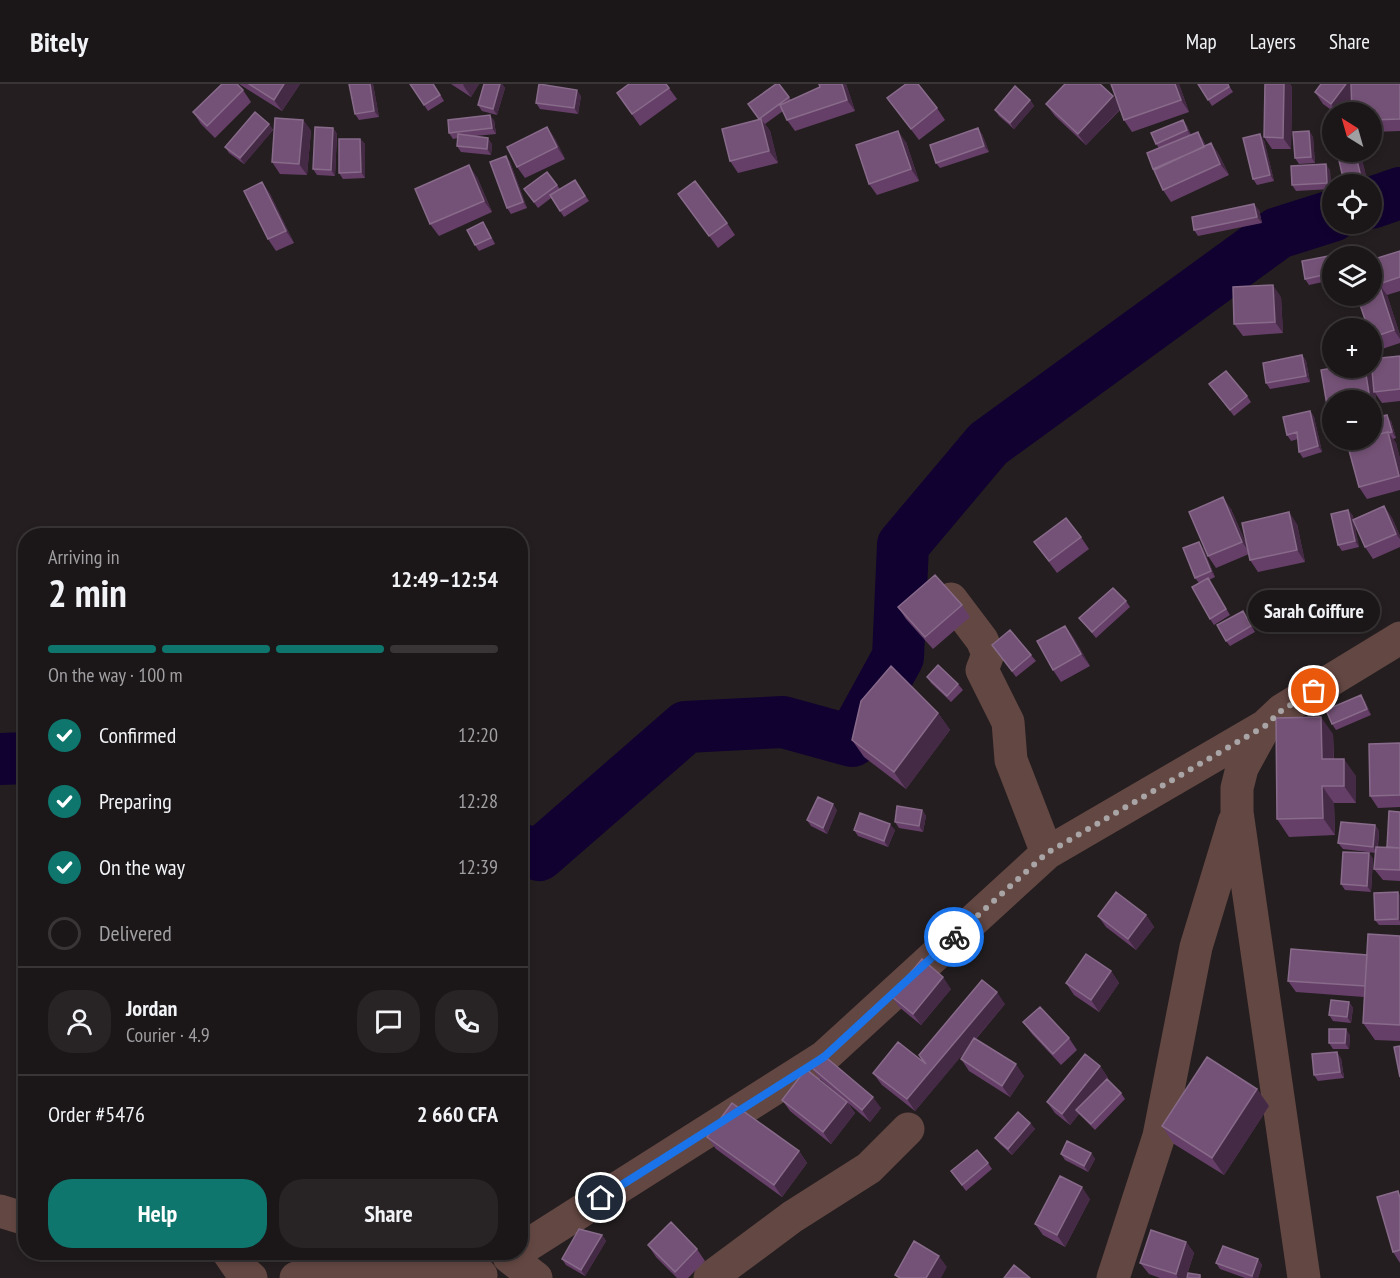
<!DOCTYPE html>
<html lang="en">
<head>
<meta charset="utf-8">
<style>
	:root { --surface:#1b1618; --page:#282325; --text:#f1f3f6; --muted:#a09fa2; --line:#393537; --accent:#0f766e }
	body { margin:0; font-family:"PT Sans Narrow",sans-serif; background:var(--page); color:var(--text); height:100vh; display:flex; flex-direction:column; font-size:22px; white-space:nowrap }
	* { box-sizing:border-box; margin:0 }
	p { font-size:20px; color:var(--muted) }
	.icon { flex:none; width:33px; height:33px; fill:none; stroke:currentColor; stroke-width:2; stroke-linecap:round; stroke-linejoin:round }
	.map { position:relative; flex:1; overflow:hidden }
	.sheet { position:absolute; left:18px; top:444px; width:510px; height:732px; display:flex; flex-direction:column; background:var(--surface); border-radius:24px; box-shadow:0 3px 9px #0003,0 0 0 2px var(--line) }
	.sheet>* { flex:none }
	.needle { width:39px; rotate:323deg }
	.tools { position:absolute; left:1322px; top:18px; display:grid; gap:12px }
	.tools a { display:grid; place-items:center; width:60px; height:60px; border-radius:50%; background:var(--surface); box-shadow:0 3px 9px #0003,0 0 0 2px var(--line); font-size:30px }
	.pin { position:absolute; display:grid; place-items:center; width:51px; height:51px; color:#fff; margin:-26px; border:3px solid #fff; border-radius:50%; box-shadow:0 2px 6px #0007 }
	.courier { position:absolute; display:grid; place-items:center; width:60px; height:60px; margin:-30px; border:4px solid #1a73e8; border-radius:50%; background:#fff; color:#222; box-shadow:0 2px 8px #0007 }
	.bubble { position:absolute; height:42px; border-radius:21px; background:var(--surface); box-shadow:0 3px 9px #0003,0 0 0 2px var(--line); font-size:20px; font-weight:700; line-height:42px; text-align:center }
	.overview em { font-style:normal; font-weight:700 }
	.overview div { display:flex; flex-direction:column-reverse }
	.overview { display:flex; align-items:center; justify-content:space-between; height:102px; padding:0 30px }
	h1 { font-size:39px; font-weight:700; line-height:45px }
	.bar { display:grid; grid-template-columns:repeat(4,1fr); gap:9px 6px; align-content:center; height:72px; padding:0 30px }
	.bar i { height:8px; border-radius:4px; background:var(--line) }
	.bar .current { background:var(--accent) }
	.bar p { grid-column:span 4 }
	.line { display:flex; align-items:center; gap:15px; padding:0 30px; border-top:2px solid var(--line) }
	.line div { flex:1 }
	.round { display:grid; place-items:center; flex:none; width:63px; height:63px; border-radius:24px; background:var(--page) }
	ol { padding:0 30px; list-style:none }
	li { display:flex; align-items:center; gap:18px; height:66px }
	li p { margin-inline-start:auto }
	li .icon { padding:6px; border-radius:50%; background:var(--accent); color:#fff; stroke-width:4 }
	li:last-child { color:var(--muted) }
	li i { width:33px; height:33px; border:3px solid var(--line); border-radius:50% }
	.action { display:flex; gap:12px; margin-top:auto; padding:12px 30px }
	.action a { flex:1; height:69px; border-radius:24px; background:var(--accent); color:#fff; font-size:24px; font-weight:700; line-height:69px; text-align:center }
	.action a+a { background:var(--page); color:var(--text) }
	header { display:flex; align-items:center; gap:36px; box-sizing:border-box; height:84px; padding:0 30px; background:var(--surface); border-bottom:2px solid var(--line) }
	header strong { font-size:28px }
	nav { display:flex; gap:33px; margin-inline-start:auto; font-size:21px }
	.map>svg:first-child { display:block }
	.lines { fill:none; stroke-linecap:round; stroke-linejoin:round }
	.river { stroke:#110131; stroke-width:52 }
	.minor { stroke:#634742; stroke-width:33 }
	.wall { fill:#663f69 }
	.shaded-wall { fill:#452a46 }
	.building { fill:#745277; stroke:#886a8a; stroke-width:1.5 }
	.done { stroke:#a9a5a6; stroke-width:6; stroke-dasharray:0 10.8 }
	.route { stroke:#1a73e8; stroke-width:8 }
</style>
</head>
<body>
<header>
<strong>Bitely</strong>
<nav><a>Map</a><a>Layers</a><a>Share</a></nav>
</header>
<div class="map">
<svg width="1400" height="1194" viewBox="0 0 1400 1194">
	<rect width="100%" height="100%" fill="#241e20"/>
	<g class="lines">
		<path class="river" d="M1371 119 1400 109
			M0 675 26 674
			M520 765 539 771 686 643 783 638 852 657 898 573 903 461 988 360 1278 149 1332 132"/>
		<path class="minor" d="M951 515 982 556 988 570 982 586 1008 638 1011 676 1047 769
			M0 1127 26 1135
			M520 1166 824 973 1047 769 1265 642
			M228 1168 239 1184 251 1194
			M509 1173 536 1194
			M296 1194 395 1187 481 1191
			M710 1194 792 1133 869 1084 908 1045
			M1113 1194 1159 1052 1196 863 1234 738
			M1304 1194 1237 728V704L1242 684 1265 642 1282 626 1400 554"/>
	</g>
	<path class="wall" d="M239 0H300L282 27Z
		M349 0H373L379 33 359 36 355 30Z
		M434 0 444 17 428 27 424 21Z
		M451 0H479L471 13Z
		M484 0H502L505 4 497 31 482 27 478 21Z
		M539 0H545L543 1 581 12 578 30 540 25 536 19Z
		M666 0 677 15 640 42 617 9Z
		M779 0 791 16 820 3 846 0 855 27 795 47 787 36 783 27 765 40 770 47 778 79 738 89 730 77 759 35Z
		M1179 0 1189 28 1132 48 1124 36 1120 26 1086 61 1055 32 1046 20 1113 12 1117 18Z
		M1198 0H1228L1233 8 1212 22Z
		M1265 0H1290L1292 3 1291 65H1272L1264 53Z
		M1400 0V47L1371 48V28L1352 15 1341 28H1334L1323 20 1315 8Z
		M243 6 251 18 215 54 201 40 193 28Z
		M887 14 937 24 945 36 919 56Z
		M1030 16 1034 22 1014 45 999 32 995 26Z
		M303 36 311 47 307 91 280 90 272 78Z
		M494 36 496 50 475 52 492 60 491 71 461 68 457 62 458 54 453 55 449 49Z
		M1183 36 1187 42 1191 51 1202 54 1206 62 1211 59 1219 71 1229 91 1171 118 1163 106 1147 69 1159 64 1156 60Z
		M269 40 273 46 244 80 229 69 225 63Z
		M547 43 555 55 565 75 525 94 517 83Z
		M333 44 337 50 335 92 317 91 313 85Z
		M1309 47 1313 53 1315 79 1299 80 1295 74Z
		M982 50 989 68 940 84 936 79Z
		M360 55 365 60V94L343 95 339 89Z
		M1264 56 1274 97 1257 101 1253 95Z
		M906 58 919 97 877 111 869 100Z
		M1337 68H1360L1368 100H1346L1344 98Z
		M506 72 510 78 527 124 511 130 507 124Z
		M1330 86 1331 105 1296 107 1292 101Z
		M547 88 560 105 579 102 589 117 564 133 551 114 538 124 524 105Z
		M477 93 492 128 439 152 430 140Z
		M262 98 270 110 294 159 276 167 268 155Z
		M678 110 727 139 735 151 718 164Z
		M1259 126 1262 139 1198 152 1194 146Z
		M487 144 495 160 479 167 475 161Z
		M1400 167V207L1387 211 1400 251V259L1379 266 1371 254 1357 212Z
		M1332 177V196L1309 201 1305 195Z
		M1281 213 1283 249 1243 252 1234 240Z
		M1302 271 1306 277 1310 298 1270 305 1266 299Z
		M1400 272V317L1382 319 1375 309 1379 331 1371 332V316H1332V333L1328 327 1321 286 1332 284H1368L1372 289 1373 294 1371 275Z
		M1209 300 1247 312 1251 318 1234 332Z
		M1310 327 1314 333 1322 368 1303 374 1299 368 1298 355 1291 357 1287 351Z
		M1391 337 1396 354 1393 355 1396 359 1400 375V406L1367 415 1359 403 1348 364 1346 360Z
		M1384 422 1392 434 1400 452V463L1373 475 1365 463 1354 438 1359 463 1342 467 1338 461 1348 426 1353 432V435Z
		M1231 425 1248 464 1297 440 1305 478 1258 488 1250 476 1249 470 1216 484 1208 472Z
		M1081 453 1089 465 1057 489 1034 458Z
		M1203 464 1215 493 1209 496 1230 531 1214 541 1210 535 1199 499 1195 494Z
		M1126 517 1130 523 1096 554 1079 534Z
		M962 521 970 533 933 565 906 535 898 523Z
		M1247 533 1255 548 1230 562 1226 557Z
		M1065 542 1073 553 1090 582 1061 598 1053 586Z
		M992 561 1031 571 1036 577 1016 593Z
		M927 593 958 600 963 606 951 618 931 599Z
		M1365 617 1371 631 1336 646 1332 640Z
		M938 629 950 646 906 705 864 673 852 656Z
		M1333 650 1334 675 1356 692V719H1334L1335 751 1289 753 1277 735Z
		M1400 659V723L1378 724 1370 712Z
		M837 726 827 750 811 742 807 736Z
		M922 726 926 732 923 748 899 744 895 738Z
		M1400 728V797L1383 796 1374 785 1376 769 1343 765 1338 759 1375 741 1379 747 1378 763H1387Z
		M854 746H895L888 763 858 752Z
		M1369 769 1373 775 1371 808 1345 806 1341 800Z
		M1400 811V841H1379L1375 836Z
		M1146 831 1154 843 1136 866 1106 843 1098 832Z
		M1400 852V957L1375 956 1363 939 1364 913 1296 908 1288 897 1367 871Z
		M1111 887 1119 899 1099 928 1074 911 1066 899Z
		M951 905 921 941 899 923 891 912Z
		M1349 918 1353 924 1351 939 1333 937 1329 931Z
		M1005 920 976 955 1024 992 1010 1013 969 987 961 975 967 965 915 1027 882 1001 873 989 923 978 919 971Z
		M1023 938 1069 954 1077 966 1061 981 1032 950Z
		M1350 951 1349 965H1333L1329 959Z
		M1341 974 1344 994 1318 997 1314 991Z
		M1100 982 1108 994 1107 995 1121 1009 1125 1015 1095 1046 1079 1030 1070 1041 1055 1029 1047 1018Z
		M811 983 881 1024 870 1038 848 1019 855 1029 831 1060 790 1027 782 1016 840 1012 819 994Z
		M1257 1005 1269 1022 1224 1091 1174 1060 1162 1042Z
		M1030 1039 1035 1045 1012 1071 1000 1060 995 1054Z
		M707 1053 799 1067 807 1079 782 1113 716 1065Z
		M1091 1069 1095 1075 1088 1088 1065 1076 1061 1070Z
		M988 1079 992 1085 966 1107 951 1087Z
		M1400 1110V1179L1393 1168Z
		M1090 1115 1065 1163 1043 1151 1035 1140Z
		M602 1151 606 1157 585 1192 566 1181 562 1175Z
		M1186 1158 1194 1169 1186 1194H1160L1149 1190 1140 1179Z
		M648 1161 697 1165 705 1177 688 1194H677L656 1173Z
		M1258 1175 1262 1181 1258 1194H1245L1220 1185 1216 1179Z"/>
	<path class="shaded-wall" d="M284 0H300L282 27 274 16Z
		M370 0H373L379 33 374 27Z
		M464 0H479L471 13 463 1Z
		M500 0H502L505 4 497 31 493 25Z
		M842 0H846L855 27 847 16Z
		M1175 0H1179L1189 28 1181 16Z
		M1284 0H1290L1292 3 1291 65 1283 54Z
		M1346 0H1364L1341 28H1336L1331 20Z
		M577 6 581 12 578 30 574 24Z
		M1113 12 1121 24 1086 61 1078 50Z
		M1030 16 1034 22 1014 45 1010 39Z
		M490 31 494 36 496 50 492 44Z
		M761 35 770 47 778 79 769 67Z
		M303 36 311 47 307 91 299 80Z
		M1183 36 1187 42 1191 52 1187 46Z
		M269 40 273 46 244 80 240 74Z
		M547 43 555 55 565 75 557 63Z
		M333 44 337 50 335 92 331 86Z
		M978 44 982 50 989 68 984 62Z
		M898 47 906 58 919 97 911 85Z
		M1309 47 1313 53 1315 79 1311 73Z
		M1198 48 1202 54 1209 69 1205 63Z
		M1260 50 1264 56 1274 97 1270 91Z
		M488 54 492 60 491 71 487 65Z
		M360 55 365 60V94L361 88Z
		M1211 59 1219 71 1229 91 1220 80Z
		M1355 68H1360L1368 100H1366L1361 93Z
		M506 72 510 78 527 124 523 118Z
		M1326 80 1330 86 1331 105 1327 99Z
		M469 81 477 93 492 128 484 117Z
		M262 98 270 110 294 159 286 147Z
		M1254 120 1259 126 1262 139 1257 133Z
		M1328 172 1332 177V189Z
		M1379 200 1387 211 1400 251V255L1394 246Z
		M1273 201 1281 213 1283 249 1275 238Z
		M1302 271 1306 277 1310 298 1306 292Z
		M1365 284H1368L1372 289 1379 331 1371 319Z
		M1310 327 1314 333 1322 368 1318 362Z
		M1387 331 1391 337 1396 354 1392 348Z
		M1388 348 1396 359 1400 375V393Z
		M1223 413 1231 425 1250 469 1242 458Z
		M1384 422 1392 434 1400 452V455L1396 450Z
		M1348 426 1353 432 1359 463 1355 457Z
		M1289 428 1297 440 1305 478 1297 466Z
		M1199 458 1203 464 1215 493 1211 487Z
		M1065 542 1073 553 1090 582 1081 570Z
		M1361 611 1365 617 1371 631 1367 625Z
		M938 629 950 646 906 705 894 688Z
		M1321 633 1333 650 1334 693 1322 675Z
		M1344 675 1356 692V719L1344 702Z
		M1322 702 1334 719 1335 751 1323 734Z
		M833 720 837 726 827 750 823 744Z
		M922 726 926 732 923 748 919 742Z
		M890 740 895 746 888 763 884 757Z
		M1375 741 1379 747 1377 769 1373 763Z
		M1369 769 1373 775 1371 808 1367 802Z
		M1398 808 1400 811V837L1398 835Z
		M1146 831 1154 843 1136 866 1128 855Z
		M1111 887 1119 899 1099 928 1091 916Z
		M943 893 951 905 921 941 913 930Z
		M997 908 1005 920 915 1027 907 1015Z
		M1349 918 1353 924 1351 939 1347 933Z
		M1346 945 1350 951 1349 965 1345 959Z
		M1337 968 1341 974 1344 994 1340 988Z
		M1016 980 1024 992 1010 1013 1002 1002Z
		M1100 982 1108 994 1080 1029 1076 1026 1079 1030 1070 1041 1062 1030Z
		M1257 1005 1269 1022 1224 1091 1212 1074Z
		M873 1013 881 1024 870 1038 862 1026Z
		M847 1018 855 1029 831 1060 823 1048Z
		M1030 1039 1035 1045 1012 1071 1008 1065Z
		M799 1067 807 1079 782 1113 774 1101Z
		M1091 1069 1095 1075 1088 1088 1084 1082Z
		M1082 1103 1090 1115 1065 1163 1057 1151Z
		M602 1151 606 1157 585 1192 581 1186Z
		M1186 1158 1194 1169 1186 1194H1178L1176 1190Z
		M939 1172 947 1183 941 1194H926Z
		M1258 1175 1262 1181 1258 1194H1253L1252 1192Z"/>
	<path class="building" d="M222 0H237L243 6 207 42 193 28Z
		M249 0H284L274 16Z
		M349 0H370L374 27 355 30Z
		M410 0H433L440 11 424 21Z
		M484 0H500L493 25 478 21Z
		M539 0 577 6 574 24 536 19Z
		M629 0H666L669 4 632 30 617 9Z
		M776 0H779L789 13 759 35 748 20Z
		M819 0H842L847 16 787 36 780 21 820 3Z
		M906 0H918L937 24 911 45 887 14Z
		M1065 0H1100L1113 12 1078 50 1046 20Z
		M1111 0H1175L1181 16 1124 36Z
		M1198 0H1228L1229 3 1208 16Z
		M1265 0H1284L1283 54 1264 53Z
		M1321 0H1346L1331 20 1315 8Z
		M1351 0H1400V35L1371 36V28H1352Z
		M1015 2 1030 16 1010 39 995 26Z
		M255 28 269 40 240 74 225 63Z
		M490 31 492 44 449 49 448 36Z
		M275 34 303 36 299 80 272 78Z
		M761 35 769 67 730 77 722 45Z
		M1183 36 1187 46 1156 60 1151 49Z
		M315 43 333 44 331 86 313 85Z
		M547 43 557 63 517 83 507 63Z
		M978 44 984 62 936 79 930 61Z
		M898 47 911 85 869 100 856 61Z
		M1309 47 1311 73 1295 74 1293 48Z
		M1198 48 1204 63 1153 85 1147 69Z
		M458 50 488 54 487 65 457 62Z
		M1260 50 1270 91 1253 95 1243 54Z
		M339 55H360L361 88 339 89Z
		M1211 59 1220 80 1163 106 1154 86Z
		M1337 68H1355L1361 93 1344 98Z
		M506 72 523 118 507 124 490 78Z
		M1326 80 1327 99 1292 101 1291 82Z
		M469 81 484 117 430 140 415 105Z
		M547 88 557 101 534 118 524 105Z
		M575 96 585 112 560 127 550 111Z
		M695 97 727 139 709 152 678 110Z
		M262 98 286 147 268 155 244 107Z
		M1254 120 1257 133 1194 146 1192 133Z
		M483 138 491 154 475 161 467 146Z
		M1400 167V193L1379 200 1394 246 1371 254V244H1368L1357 212H1371V176Z
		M1328 172 1332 189 1305 195 1302 177Z
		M1273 201 1275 238 1234 240 1233 203Z
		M1302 271 1306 292 1266 299 1263 279Z
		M1400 272V305L1374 308 1371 275Z
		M1332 284H1365L1370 316H1332V326L1328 327 1321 286Z
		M1226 287 1247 312 1230 326 1209 300Z
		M1310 327 1318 362 1299 368 1297 348 1287 351 1283 333Z
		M1387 331 1392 348 1388 349V348L1371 352V335Z
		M1388 348 1399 392 1359 403 1347 359 1360 356H1371V352Z
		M1344 356H1360L1347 359V360H1346Z
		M1223 413 1242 458 1208 472 1189 428Z
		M1384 422 1396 450 1365 463 1353 436Z
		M1348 426 1355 457 1338 461 1331 430Z
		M1289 428 1297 466 1250 476 1242 439Z
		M1066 434 1081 453 1049 477 1034 458Z
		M1199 458 1211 487 1195 494 1183 464Z
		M935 491 962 521 925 553 898 523Z
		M1208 494 1226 525 1210 535 1192 503Z
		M1113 504 1126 517 1092 548 1079 534Z
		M1243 527 1251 542 1226 557 1217 541Z
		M1065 542 1081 570 1053 586 1037 557Z
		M1010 546 1031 571 1012 587 992 561Z
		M938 581 958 600 947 612 927 593Z
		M891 582 938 629 894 688 852 656 861 617Z
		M1361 611 1367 625 1332 640 1326 626Z
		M1321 633 1322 675H1344V702H1322L1323 734 1277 735 1276 634Z
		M1400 659V711L1370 712 1369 660Z
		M818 713 833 720 823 744 807 736Z
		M897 722 922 726 919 742 895 738Z
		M1389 727 1400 728V764L1387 763Z
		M860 729 890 740 884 757 854 746Z
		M1341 738 1375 741 1373 763 1338 759Z
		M1376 763 1400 764V786L1374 785Z
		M1343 768 1369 769 1367 802 1341 800Z
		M1116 808 1146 831 1128 855 1098 832Z
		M1398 808V835L1375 836 1374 809Z
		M1368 850 1400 852V941L1363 939Z
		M1291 865 1367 871 1365 902 1288 897Z
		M1086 870 1111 887 1091 916 1066 899Z
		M922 875 943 893 913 930 891 912Z
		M982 896 997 908 907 1015 873 989 898 958 926 980 919 971Z
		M1331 916 1349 918 1347 933 1329 931Z
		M1040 923 1069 954 1053 970 1023 938Z
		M1329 945H1346L1345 959H1329Z
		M974 954 1016 980 1002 1002 961 975Z
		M1400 962V993L1394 963Z
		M1337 968 1340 988 1314 991 1312 970Z
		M822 970 873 1013 862 1026 811 983Z
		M1085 970 1100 982 1062 1030 1047 1018Z
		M1207 973 1257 1005 1212 1074 1162 1042Z
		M806 985 847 1018 823 1048 782 1016Z
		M1107 995 1121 1009 1091 1040 1076 1026Z
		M26 998V1009L20 1005Z
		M732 1019 799 1067 774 1101 707 1053Z
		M1018 1028 1030 1039 1008 1065 995 1054Z
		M1067 1057 1091 1069 1084 1082 1061 1070Z
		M977 1066 988 1079 962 1101 951 1087Z
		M1060 1092 1082 1103 1057 1151 1035 1140Z
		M1398 1107 1400 1114V1166L1393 1168 1377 1113Z
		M671 1138 697 1165 675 1188 648 1161Z
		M579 1145 602 1151 581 1186 562 1175Z
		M1151 1146 1186 1158 1176 1190 1140 1179Z
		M914 1157 939 1172 926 1194H900L895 1191Z
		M1223 1162 1258 1175 1252 1192 1216 1179Z
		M1014 1181 1030 1194H1004Z
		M1188 1189 1200 1191V1194H1187Z"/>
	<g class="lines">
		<path class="done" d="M954 853 1047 769 1265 642 1282 626 1314 607"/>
		<path class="route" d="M601 1114 824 973 954 853"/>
	</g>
</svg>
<div class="tools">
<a><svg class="needle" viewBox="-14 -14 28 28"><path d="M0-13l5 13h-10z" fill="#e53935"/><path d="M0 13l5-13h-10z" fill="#a09fa2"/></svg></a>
<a><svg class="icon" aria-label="locate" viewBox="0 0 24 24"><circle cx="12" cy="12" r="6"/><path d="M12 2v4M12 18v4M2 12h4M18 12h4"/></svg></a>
<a><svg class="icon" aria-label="layers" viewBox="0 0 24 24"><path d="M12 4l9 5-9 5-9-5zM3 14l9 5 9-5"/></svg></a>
<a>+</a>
<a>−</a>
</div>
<div class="pin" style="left:1314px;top:607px;background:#ea580c"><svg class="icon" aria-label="bag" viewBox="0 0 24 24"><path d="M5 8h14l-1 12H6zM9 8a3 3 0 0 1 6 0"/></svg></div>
<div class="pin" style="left:601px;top:1114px;background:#1f2937"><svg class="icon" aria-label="home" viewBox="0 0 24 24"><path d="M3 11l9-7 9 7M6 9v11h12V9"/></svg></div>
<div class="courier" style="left:954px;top:853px"><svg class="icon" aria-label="bike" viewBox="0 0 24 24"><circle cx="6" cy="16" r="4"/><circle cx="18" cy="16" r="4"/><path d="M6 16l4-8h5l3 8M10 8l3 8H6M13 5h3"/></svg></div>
<div class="bubble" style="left:1248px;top:506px;width:132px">Sarah Coiffure</div>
<section class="sheet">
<div class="overview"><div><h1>2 min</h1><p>Arriving in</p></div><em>12:49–12:54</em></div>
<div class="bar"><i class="current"></i><i class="current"></i><i class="current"></i><i></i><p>On the way · 100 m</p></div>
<ol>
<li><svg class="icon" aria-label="check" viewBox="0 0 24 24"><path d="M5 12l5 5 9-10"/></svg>Confirmed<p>12:20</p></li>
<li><svg class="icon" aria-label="check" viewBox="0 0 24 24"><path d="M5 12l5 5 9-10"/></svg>Preparing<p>12:28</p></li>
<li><svg class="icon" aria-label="check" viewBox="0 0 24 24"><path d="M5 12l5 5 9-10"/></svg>On the way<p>12:39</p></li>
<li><i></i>Delivered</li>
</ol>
<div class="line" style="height:108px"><a class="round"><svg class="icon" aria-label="person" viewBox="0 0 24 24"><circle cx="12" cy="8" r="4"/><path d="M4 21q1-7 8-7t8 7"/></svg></a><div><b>Jordan</b><p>Courier · 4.9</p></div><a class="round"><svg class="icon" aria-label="chat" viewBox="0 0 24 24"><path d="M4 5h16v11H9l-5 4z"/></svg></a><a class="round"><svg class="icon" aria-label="phone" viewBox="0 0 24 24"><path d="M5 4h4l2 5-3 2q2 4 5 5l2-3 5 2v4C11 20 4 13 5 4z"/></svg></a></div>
<div class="line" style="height:78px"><div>Order #5476</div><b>2 660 CFA</b></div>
<div class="action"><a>Help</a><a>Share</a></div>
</section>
</div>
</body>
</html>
